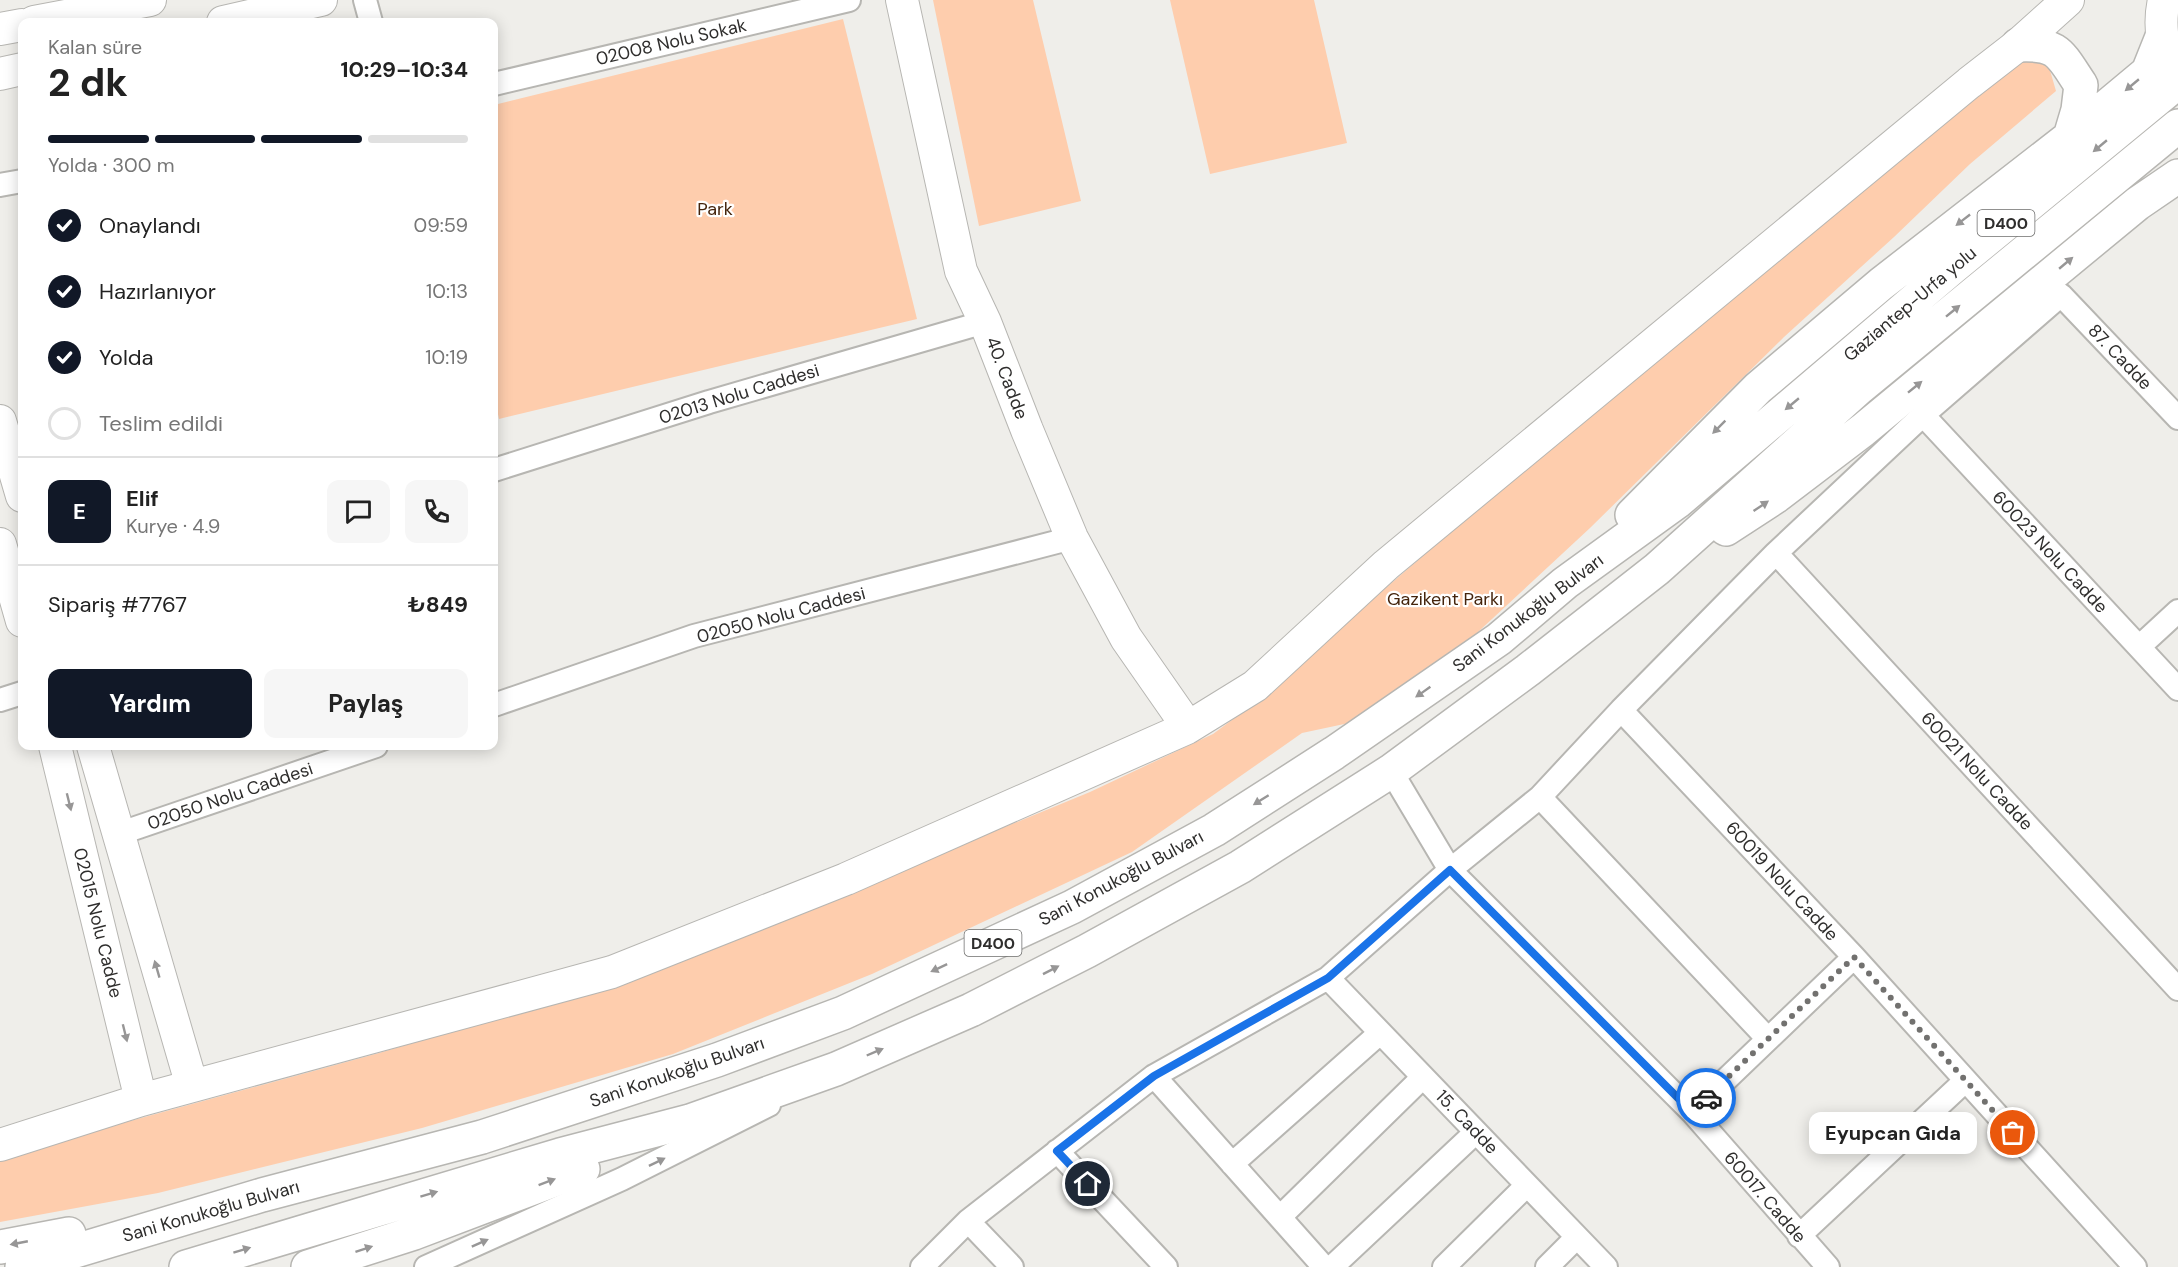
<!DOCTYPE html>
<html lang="tr">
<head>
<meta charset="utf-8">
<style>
	:root { --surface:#fff; --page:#f6f6f6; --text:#222; --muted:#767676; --line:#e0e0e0; --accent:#111827 }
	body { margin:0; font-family:"DM Sans",sans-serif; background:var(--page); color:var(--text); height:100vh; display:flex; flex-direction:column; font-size:22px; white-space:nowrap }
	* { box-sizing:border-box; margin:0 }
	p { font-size:20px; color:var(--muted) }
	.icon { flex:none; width:33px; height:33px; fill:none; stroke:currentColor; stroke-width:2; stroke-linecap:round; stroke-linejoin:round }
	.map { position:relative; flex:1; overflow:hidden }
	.sheet { position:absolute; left:18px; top:18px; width:480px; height:732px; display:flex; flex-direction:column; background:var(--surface); border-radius:12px; box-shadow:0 3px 15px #0003 }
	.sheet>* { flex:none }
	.pin { position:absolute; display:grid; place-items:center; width:51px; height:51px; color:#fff; margin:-26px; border:3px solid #fff; border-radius:50%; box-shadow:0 2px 6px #0007 }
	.courier { position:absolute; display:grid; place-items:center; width:60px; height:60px; margin:-30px; border:4px solid #1a73e8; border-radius:50%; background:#fff; color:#222; box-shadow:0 2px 8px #0007 }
	.bubble { position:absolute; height:42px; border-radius:12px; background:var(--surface); box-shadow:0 3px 15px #0003; font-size:20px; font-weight:700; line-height:42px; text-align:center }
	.head em { font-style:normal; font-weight:700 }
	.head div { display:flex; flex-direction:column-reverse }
	.head { display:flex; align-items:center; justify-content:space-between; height:102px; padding:0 30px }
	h1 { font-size:39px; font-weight:700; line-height:45px }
	.bar { display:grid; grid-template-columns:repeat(4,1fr); gap:9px 6px; align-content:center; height:72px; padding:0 30px }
	.bar i { height:8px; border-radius:4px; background:var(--line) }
	.bar .selected { background:var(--accent) }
	.bar p { grid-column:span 4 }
	.line { display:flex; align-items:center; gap:15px; padding:0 30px; border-top:2px solid var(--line) }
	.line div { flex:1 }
	.round { display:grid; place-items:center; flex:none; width:63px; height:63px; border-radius:12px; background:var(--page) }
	ol { padding:0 30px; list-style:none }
	li { display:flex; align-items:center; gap:18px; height:66px }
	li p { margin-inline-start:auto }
	li .icon { padding:6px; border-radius:50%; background:var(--accent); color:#fff; stroke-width:4 }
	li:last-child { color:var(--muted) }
	li i { width:33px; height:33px; border:3px solid var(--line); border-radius:50% }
	.cta { display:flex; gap:12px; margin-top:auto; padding:12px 30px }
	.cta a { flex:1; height:69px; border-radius:12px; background:var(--accent); color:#fff; font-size:24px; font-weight:700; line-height:69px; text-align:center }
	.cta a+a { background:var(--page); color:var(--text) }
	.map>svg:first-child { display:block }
	.green { fill:#fecdad }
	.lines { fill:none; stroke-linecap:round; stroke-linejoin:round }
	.street-casing { stroke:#b7b6b2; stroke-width:26 }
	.secondary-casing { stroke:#b7b6b2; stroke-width:34 }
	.highway-casing { stroke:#b7b6b2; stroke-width:36 }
	.street { stroke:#fff; stroke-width:22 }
	.secondary { stroke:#fff; stroke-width:32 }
	.highway { stroke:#fff; stroke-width:33 }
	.oneway { fill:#979696 }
	.done { stroke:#72716f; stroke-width:6; stroke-dasharray:0 10.8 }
	.route { stroke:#1a73e8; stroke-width:8 }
	.labels { text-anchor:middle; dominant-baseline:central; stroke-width:4.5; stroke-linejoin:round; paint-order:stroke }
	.shield { fill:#fff; stroke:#6d6d6c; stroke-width:1.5 }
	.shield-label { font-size:16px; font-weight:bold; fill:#2f2e2d }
	.street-label { font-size:18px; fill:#2f2e2d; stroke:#fff }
	.park-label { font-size:18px; fill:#44240c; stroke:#fff }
</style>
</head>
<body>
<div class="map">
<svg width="2178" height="1267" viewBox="0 0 2178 1267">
	<rect width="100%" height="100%" fill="#efeeea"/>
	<path class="green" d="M933 0H1033L1081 201 979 226Z
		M1170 0H1314L1347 143 1210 174Z
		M843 19 917 319 499 419 494 395V105Z
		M2037 51 2047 60 2056 91 1970 164 1894 237 1784 337 1590 528 1465 644 1349 723 1302 733 1132 852 872 974 673 1054 422 1128 158 1193 0 1222V1160L79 1135 379 1053 652 972 1090 792 1213 734 1283 682 1373 599 1551 445 1957 110Z"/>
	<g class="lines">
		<g class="street-casing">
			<path id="street" d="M365 0 371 22
				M494 84 849 0
				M0 185 22 181
				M1923 415 2178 689
				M494 470 709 402 985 322
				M1776 553 2178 989
				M2139 647 2178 611
				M0 700 22 693
				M494 705 694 636 1072 538
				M1621 710 1854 957 2135 1267
				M1391 771 1450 870 1692 1112 1828 1267
				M1540 797 1768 1039
				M118 834 376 746
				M1328 978 1606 1267
				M1154 1076 1324 1267
				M1692 1112 1854 957
				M1057 1151 1166 1267
				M1232 1164 1380 1033
				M1280 1217 1423 1077
				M968 1221 1012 1267
				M1799 1236 1965 1081
				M426 1267 622 1179 769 1105
				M922 1267 968 1221 1154 1076 1328 978 1450 870 1540 797 1621 710 1776 553 1923 415 2061 295 2178 418
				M1332 1267 1476 1132
				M1444 1267 1527 1185
				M1547 1267 1577 1237"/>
		</g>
		<g class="secondary-casing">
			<path id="secondary" d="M902 0 961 271 985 322 1027 430 1072 538 1126 638 1188 727
				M2164 0C2158 26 2163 58 2178 79
				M34 22 150 0
				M223 22 321 0
				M0 29 22 25
				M0 74 22 69
				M0 421 22 496
				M0 544 22 621
				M55 746 141 1100
				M93 746 192 1086
				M0 1145 141 1100 612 972 846 879 1187 728 1255 686 1386 565 1969 83 2018 45 2068 0"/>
		</g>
		<g class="highway-casing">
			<path id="highway" d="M2018 45C2059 43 2060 54 2081 85L2078 110 2070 137
				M1632 515 1758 388 1881 284 2070 137 2148 72 2162 37
				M1726 529 1775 497 1863 430 2137 204 2178 176
				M0 1247 69 1234
				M22 1267 262 1195 482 1137 717 1060 843 1013 1072 907 1214 830 1334 753 1499 639 1565 583 1677 502 1952 268 2178 82
				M186 1267 560 1155 690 1121 836 1069 971 1010 1087 951 1240 867 1391 771 1528 670 1657 569 1859 388 2178 126
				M308 1267 414 1233 583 1169"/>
		</g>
		<use href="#street" class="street"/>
		<use href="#secondary" class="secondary"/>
		<use href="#highway" class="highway"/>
	</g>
	<defs><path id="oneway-solid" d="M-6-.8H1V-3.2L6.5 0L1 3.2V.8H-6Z" transform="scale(1.5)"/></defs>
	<g class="oneway">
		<use href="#oneway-solid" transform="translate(2132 85) rotate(140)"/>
		<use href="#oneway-solid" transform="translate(2100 146) rotate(140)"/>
		<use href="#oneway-solid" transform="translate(1963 220) rotate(142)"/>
		<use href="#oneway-solid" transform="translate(2066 263) rotate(-40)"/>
		<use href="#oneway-solid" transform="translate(1953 311) rotate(-39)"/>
		<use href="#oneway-solid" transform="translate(1915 387) rotate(-39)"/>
		<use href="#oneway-solid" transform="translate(1792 404) rotate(140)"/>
		<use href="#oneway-solid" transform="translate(1719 427) rotate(135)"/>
		<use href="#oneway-solid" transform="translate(1761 506) rotate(-34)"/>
		<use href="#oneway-solid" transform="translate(1423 692) rotate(145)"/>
		<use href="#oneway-solid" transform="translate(1261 800) rotate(148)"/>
		<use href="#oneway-solid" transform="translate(69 802) rotate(76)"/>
		<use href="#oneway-solid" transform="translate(939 968) rotate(155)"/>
		<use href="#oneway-solid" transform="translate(157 969) rotate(-106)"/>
		<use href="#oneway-solid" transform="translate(1051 970) rotate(-27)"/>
		<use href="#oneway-solid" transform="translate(125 1033) rotate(76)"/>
		<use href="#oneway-solid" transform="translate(875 1052) rotate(-23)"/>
		<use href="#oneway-solid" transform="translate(657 1162) rotate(-26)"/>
		<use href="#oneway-solid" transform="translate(547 1182) rotate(-21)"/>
		<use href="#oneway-solid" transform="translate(429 1194) rotate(-17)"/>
		<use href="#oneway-solid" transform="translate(19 1243) rotate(169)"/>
		<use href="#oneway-solid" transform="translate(480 1243) rotate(-24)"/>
		<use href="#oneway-solid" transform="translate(364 1249) rotate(-18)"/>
		<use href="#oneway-solid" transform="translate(242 1250) rotate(-17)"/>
	</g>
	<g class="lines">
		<path class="done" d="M1706 1098 1854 957 2013 1133"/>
		<path class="route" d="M1088 1184 1057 1151 1154 1076 1328 978 1450 870 1692 1112 1706 1098"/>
	</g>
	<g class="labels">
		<g class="shield">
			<rect x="1977.5" y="210" width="57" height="26" rx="4.5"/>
			<rect x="964.5" y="930" width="57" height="26" rx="4.5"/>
		</g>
		<g class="shield-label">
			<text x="2006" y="223">D400</text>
			<text x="993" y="943">D400</text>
		</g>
		<g class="street-label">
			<text transform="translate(671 42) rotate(-13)">02008 Nolu Sokak</text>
			<text transform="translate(1910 304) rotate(-40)">Gaziantep-Urfa yolu</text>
			<text transform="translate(2120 357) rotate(46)">87. Cadde</text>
			<text transform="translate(1007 378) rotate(69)">40. Cadde</text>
			<text transform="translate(739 394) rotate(-17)">02013 Nolu Caddesi</text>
			<text transform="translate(2050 552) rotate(47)">60023 Nolu Cadde</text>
			<text transform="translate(1528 613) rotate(-37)">Sani Konukoğlu Bulvarı</text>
			<text transform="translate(781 615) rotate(-15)">02050 Nolu Caddesi</text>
			<text transform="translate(1977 771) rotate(47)">60021 Nolu Cadde</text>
			<text transform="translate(230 796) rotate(-19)">02050 Nolu Caddesi</text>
			<text transform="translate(1121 878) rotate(-28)">Sani Konukoğlu Bulvarı</text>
			<text transform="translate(1782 881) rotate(47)">60019 Nolu Cadde</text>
			<text transform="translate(98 923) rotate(76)">02015 Nolu Cadde</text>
			<text transform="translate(677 1072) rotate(-19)">Sani Konukoğlu Bulvarı</text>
			<text transform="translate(1467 1122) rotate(46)">15. Cadde</text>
			<text transform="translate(1765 1197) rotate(49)">60017. Cadde</text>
			<text transform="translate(211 1211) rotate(-16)">Sani Konukoğlu Bulvarı</text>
		</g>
		<g class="park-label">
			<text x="715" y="209">Park</text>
			<text x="1445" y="599">Gazikent Parkı</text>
		</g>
	</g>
</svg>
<div class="pin" style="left:2013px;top:1133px;background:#ea580c"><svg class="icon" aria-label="bag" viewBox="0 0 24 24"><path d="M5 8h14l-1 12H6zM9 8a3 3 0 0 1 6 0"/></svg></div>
<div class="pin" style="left:1088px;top:1184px;background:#1f2937"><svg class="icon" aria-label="home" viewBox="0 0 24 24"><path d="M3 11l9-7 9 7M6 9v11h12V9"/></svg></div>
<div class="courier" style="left:1706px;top:1098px"><svg class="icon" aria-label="car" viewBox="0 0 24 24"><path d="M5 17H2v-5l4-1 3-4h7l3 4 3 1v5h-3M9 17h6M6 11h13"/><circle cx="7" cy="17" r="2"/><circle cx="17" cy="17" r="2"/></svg></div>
<div class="bubble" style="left:1809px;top:1112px;width:168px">Eyupcan Gıda</div>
<section class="sheet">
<div class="head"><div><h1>2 dk</h1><p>Kalan süre</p></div><em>10:29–10:34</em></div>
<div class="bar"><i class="selected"></i><i class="selected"></i><i class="selected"></i><i></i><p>Yolda · 300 m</p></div>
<ol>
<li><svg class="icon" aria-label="check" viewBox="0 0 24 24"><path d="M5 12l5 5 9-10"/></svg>Onaylandı<p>09:59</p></li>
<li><svg class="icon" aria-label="check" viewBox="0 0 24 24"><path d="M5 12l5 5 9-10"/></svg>Hazırlanıyor<p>10:13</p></li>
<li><svg class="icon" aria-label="check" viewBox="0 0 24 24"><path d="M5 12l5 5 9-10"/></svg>Yolda<p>10:19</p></li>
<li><i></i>Teslim edildi</li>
</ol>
<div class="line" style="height:108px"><b class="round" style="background:var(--accent);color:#fff">E</b><div><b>Elif</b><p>Kurye · 4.9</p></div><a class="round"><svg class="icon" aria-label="chat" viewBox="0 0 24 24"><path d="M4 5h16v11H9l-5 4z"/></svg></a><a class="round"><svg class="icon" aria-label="phone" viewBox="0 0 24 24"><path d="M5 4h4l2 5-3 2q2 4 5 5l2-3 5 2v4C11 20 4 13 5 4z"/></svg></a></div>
<div class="line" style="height:78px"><div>Sipariş #7767</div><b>₺849</b></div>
<div class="cta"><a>Yardım</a><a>Paylaş</a></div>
</section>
</div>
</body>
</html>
